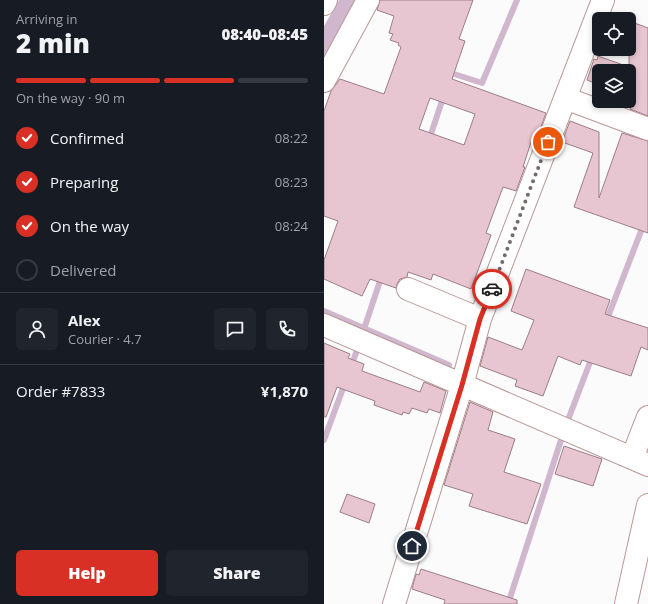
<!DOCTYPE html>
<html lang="en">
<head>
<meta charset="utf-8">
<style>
	:root { --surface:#171b24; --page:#20242c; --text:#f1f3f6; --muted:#9ea1a6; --line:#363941; --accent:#d93025 }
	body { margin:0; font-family:"Open Sans",sans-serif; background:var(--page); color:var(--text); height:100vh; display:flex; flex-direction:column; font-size:15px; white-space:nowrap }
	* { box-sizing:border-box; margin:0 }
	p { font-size:13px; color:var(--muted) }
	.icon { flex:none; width:22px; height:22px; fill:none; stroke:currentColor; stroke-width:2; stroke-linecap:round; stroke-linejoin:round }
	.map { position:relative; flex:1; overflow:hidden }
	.side { display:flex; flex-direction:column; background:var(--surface); width:324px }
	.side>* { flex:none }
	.fabs { position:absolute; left:268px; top:12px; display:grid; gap:8px }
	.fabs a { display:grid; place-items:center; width:44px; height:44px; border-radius:6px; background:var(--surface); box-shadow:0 2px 6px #0003; font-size:20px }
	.pin { position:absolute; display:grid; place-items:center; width:34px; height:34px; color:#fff; margin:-17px; border:2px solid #fff; border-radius:50%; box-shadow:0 1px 4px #0007 }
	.courier { position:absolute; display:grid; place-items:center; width:40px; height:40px; margin:-20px; border:3px solid #d93025; border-radius:50%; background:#fff; color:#222; box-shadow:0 1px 5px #0007 }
	.headline em { font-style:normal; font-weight:800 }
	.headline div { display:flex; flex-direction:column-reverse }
	.headline { display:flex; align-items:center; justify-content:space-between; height:68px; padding:0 16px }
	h1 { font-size:26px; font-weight:800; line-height:30px }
	.bar { display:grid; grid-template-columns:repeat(4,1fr); gap:6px 4px; align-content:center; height:48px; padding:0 16px }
	.bar i { height:5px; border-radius:3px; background:var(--line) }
	.bar .active { background:var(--accent) }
	.bar p { grid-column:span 4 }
	.line { display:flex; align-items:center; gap:10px; padding:0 16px; border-top:1px solid var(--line) }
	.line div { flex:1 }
	.round { display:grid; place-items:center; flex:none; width:42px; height:42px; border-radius:6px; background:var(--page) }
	ol { padding:0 16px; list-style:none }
	li { display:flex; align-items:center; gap:12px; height:44px }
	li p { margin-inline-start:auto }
	li .icon { padding:4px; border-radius:50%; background:var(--accent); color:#fff; stroke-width:4 }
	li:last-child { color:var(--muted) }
	li i { width:22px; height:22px; border:2px solid var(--line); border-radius:50% }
	.button { display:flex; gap:8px; margin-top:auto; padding:8px 16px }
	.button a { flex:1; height:46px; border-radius:6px; background:var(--accent); color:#fff; font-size:16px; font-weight:800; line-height:46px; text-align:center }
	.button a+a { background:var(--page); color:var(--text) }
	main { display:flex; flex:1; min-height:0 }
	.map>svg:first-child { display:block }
	.water { fill:#d1b7ce }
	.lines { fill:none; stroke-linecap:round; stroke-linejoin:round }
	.stream { stroke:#d1b7ce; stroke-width:6 }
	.building { fill:#e8c6d1; stroke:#9c7d87; fill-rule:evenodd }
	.minor-casing { stroke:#b99794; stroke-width:24 }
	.minor { stroke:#fff; stroke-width:22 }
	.done { stroke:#746b6b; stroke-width:4; stroke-dasharray:0 7.2 }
	.route { stroke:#d93025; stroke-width:5 }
</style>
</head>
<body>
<main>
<section class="side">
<div class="headline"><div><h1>2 min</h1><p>Arriving in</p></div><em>08:40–08:45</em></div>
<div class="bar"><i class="active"></i><i class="active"></i><i class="active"></i><i></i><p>On the way · 90 m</p></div>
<ol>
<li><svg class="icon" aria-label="check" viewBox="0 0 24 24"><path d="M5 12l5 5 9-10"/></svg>Confirmed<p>08:22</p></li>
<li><svg class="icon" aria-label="check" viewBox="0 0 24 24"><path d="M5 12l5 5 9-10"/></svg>Preparing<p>08:23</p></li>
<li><svg class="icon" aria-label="check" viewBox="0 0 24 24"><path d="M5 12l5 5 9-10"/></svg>On the way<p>08:24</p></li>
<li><i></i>Delivered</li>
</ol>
<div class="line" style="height:72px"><a class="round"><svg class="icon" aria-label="person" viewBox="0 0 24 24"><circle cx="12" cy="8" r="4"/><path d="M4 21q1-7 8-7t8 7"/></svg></a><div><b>Alex</b><p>Courier · 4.7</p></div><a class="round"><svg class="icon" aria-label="chat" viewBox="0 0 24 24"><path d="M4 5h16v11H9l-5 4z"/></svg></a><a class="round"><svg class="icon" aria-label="phone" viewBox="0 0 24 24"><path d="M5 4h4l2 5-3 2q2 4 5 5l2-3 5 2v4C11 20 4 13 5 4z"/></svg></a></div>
<div class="line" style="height:52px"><div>Order #7833</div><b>¥1,870</b></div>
<div class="button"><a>Help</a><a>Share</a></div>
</section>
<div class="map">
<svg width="324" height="604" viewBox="0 0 324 604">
	<rect width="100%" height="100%" fill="#fbfbfb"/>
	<path class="water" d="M15 0H31L0 56V26Z"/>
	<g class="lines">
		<path class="stream" d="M126 77 127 73 158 83 193 0
			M105 140 120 95
			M0 311 125 365
			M282 322 324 213
			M39 332 58 275
			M27 367 33 350
			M244 420 268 357
			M0 440 21 383
			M184 604 237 440"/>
	</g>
	<path class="building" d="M56 0H149L135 39 141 41 128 79 222 113 213 138 209 136 199 167H201L192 191 179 187 162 233 167 235 147 289 109 274 107 280 84 272 83 277 76 279 73 284 72 288 46 279 38 296 0 279V260L14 221 0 216V111L7 91 16 79 60 94 77 47 74 45 75 43 66 40 69 34 65 33 70 16 53 10ZM106 98 151 114 140 145 95 129Z
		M305 21 324 28V116L306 109 310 97 305 96V71H275V85L263 80 270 59 273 60 274 56 305 67Z
		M246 121 275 132V198L298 133 324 141V233L250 207 269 153 238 142Z
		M202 269 286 300 281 314 324 328V350L317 347 307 376 258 360 256 365 234 356 219 396 191 386 193 380 156 366 164 337 198 350 210 320 187 311Z
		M0 343 26 354 24 358 40 364 38 371 96 392 100 382 122 391 116 413 105 409 103 413 88 408 85 414 79 412 78 415 50 405 51 401 13 387 2 417H0Z
		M146 402 169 412 164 430 191 439 180 472 217 484 203 524 145 506 149 494 120 485Z
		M240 446 278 459 269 486 231 474Z
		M23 494 51 504 45 523 16 512Z
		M97 569 193 600V604H120L121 600 88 589 92 574 95 575Z"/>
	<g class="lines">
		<g class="minor-casing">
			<path id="minor" d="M0 4 2 0
				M0 81 44 0
				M241 98 324 129
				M84 289 156 319
				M0 325 324 465
				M308 458 324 417
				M70 604 138 385 156 319 279 0
				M302 604 324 505"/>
		</g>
		<use href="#minor" class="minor"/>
	</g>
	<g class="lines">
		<path class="done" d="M168 289 224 142"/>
		<path class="route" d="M88 546 138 385 156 319 168 289"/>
	</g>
</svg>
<div class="fabs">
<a><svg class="icon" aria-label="locate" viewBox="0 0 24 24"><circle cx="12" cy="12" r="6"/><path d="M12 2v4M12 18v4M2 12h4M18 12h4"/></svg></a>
<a><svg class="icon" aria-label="layers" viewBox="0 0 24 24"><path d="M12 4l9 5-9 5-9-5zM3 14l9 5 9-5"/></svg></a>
</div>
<div class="pin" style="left:224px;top:142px;background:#ea580c"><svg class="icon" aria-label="bag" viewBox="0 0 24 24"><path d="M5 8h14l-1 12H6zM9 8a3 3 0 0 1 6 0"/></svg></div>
<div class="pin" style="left:88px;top:546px;background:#1f2937"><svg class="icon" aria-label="home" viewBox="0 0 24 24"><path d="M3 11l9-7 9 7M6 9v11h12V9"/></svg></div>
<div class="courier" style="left:168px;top:289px"><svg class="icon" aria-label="car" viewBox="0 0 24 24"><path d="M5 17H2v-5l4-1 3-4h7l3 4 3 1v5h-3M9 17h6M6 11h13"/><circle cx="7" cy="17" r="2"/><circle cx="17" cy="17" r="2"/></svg></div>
</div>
</main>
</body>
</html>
